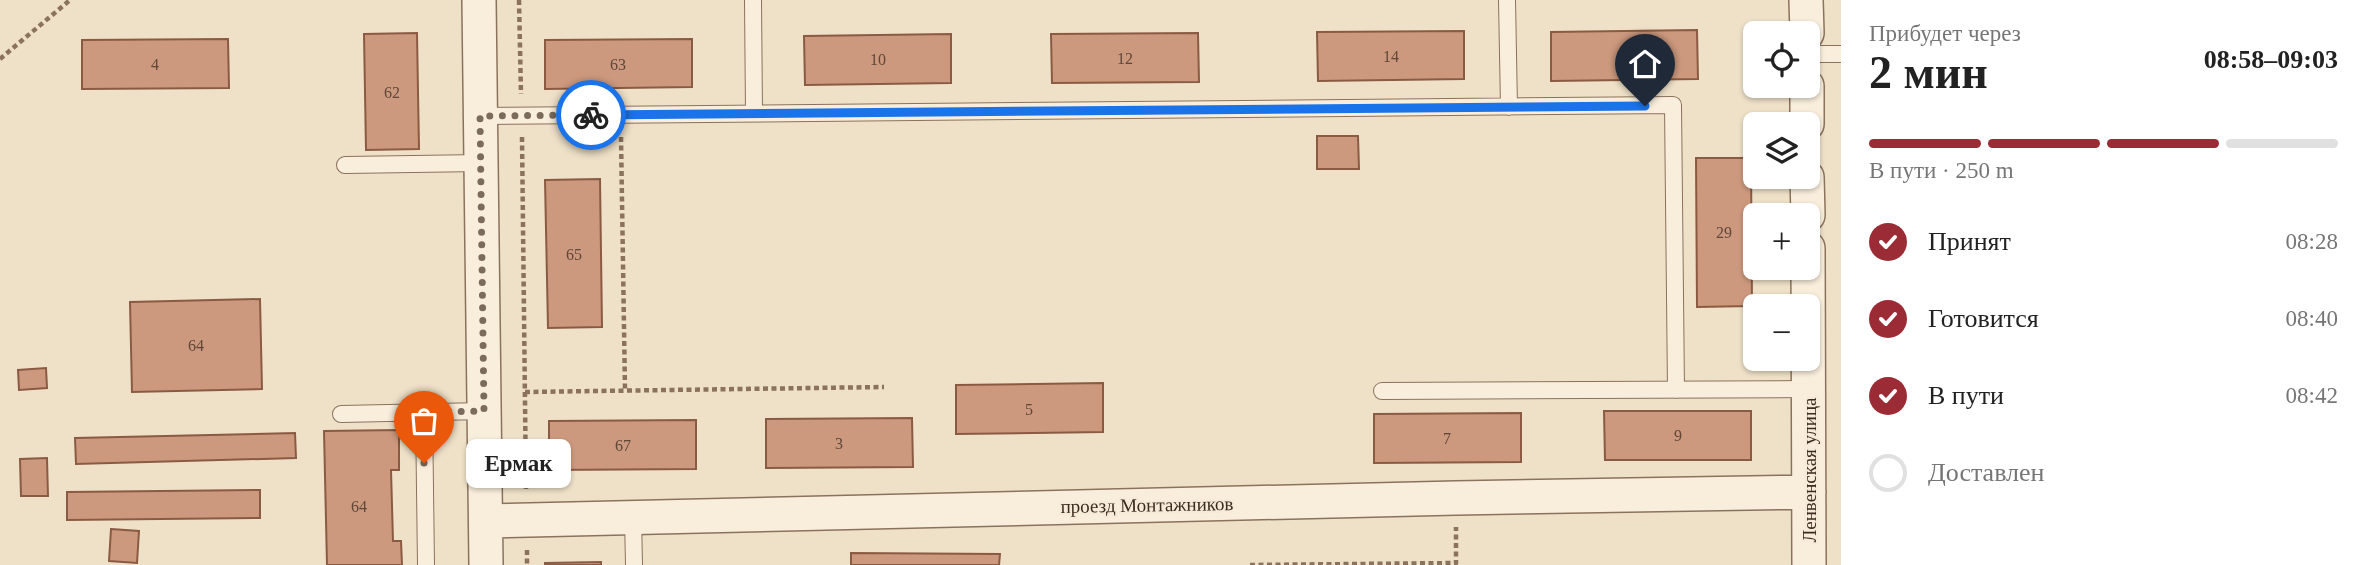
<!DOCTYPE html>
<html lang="ru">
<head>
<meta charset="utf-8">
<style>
	:root { --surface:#fff; --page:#f6f6f6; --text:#222; --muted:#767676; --line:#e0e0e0; --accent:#9b2c35 }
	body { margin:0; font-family:"Times New Roman",serif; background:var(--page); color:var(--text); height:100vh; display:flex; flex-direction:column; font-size:26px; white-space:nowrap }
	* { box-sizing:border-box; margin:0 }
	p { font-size:23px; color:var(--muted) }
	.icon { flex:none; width:38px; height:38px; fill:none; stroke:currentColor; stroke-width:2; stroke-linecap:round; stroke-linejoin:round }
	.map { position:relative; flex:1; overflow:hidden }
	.drawer { display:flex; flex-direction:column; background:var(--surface); width:525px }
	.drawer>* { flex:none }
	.controls { position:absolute; left:1743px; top:21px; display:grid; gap:14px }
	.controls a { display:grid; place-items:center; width:77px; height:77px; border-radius:10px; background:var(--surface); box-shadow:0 2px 5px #0004; font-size:35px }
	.pin { position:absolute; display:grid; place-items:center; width:60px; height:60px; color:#fff; margin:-72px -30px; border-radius:50% 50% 50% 0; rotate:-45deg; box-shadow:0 0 7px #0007 }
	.pin .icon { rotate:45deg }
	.courier { position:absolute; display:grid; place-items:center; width:70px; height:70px; margin:-35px; border:5px solid #1a73e8; border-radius:50%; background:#fff; color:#222; box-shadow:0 2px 9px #0007 }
	.bubble { position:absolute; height:49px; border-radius:10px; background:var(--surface); box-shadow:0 2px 5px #0004; font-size:23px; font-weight:800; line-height:49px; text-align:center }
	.overview em { font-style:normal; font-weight:800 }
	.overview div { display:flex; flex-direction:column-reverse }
	.overview { display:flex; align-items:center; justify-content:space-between; height:119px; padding:0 28px }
	h1 { font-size:46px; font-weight:800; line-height:52px }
	.bar { display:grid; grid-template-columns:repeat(4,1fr); gap:10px 7px; align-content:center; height:84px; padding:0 28px }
	.bar i { height:9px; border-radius:5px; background:var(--line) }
	.bar .active { background:var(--accent) }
	.bar p { grid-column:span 4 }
	ol { padding:0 28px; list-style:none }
	li { display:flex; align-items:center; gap:21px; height:77px }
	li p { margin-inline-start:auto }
	li .icon { padding:7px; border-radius:50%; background:var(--accent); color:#fff; stroke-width:4 }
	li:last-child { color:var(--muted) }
	li i { width:38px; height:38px; border:4px solid var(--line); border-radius:50% }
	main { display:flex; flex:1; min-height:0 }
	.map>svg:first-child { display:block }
	.building { fill:#cd997e; stroke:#8b5a42; stroke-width:2 }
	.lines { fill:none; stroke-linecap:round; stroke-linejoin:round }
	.lane-casing { stroke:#8b725d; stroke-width:18 }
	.street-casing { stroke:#8b725d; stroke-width:36 }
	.path { stroke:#8b725d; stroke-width:4.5; stroke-dasharray:5 3.5; stroke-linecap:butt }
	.lane { stroke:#f9eedc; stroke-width:16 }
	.street { stroke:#f9eedc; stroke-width:33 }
	.done { stroke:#7b6b5b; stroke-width:7; stroke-dasharray:0 12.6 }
	.route { stroke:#1a73e8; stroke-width:9 }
	.labels { text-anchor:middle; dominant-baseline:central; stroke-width:5; stroke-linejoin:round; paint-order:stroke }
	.number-label { font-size:16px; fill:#604738 }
	.street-label { font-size:19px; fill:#3c2c20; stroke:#f6ebd8 }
</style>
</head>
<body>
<main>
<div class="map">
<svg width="1841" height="565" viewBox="0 0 1841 565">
	<rect width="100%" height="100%" fill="#efe1c8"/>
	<path class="building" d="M1697 30 1698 79 1551 81V32Z
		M1464 31V79L1318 81 1317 32Z
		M417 33 419 149 366 150 364 34Z
		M1198 33 1199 82 1052 83 1051 34Z
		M951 34V83L805 85 804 36Z
		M228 39 229 88 82 89V40Z
		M692 39V87L545 89V40Z
		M1317 136H1358L1359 169H1317Z
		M1696 158H1751L1752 306 1697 307Z
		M600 179 602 327 548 328 545 180Z
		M260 299 262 389 132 392 130 302Z
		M46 368 47 388 19 390 18 370Z
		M1103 383V432L956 434V385Z
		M1604 411H1751V460H1605Z
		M1521 413V462L1374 463V414Z
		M912 418 913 467 766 468V419Z
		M696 420V469L549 470V421Z
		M399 430V470H391L393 541H401L402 565H327L324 431Z
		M295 433 296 458 76 464 75 438Z
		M47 458 48 496H21L20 459Z
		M260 490V518L67 520V492Z
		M111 529 139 531 137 563 109 561Z
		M851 553 1000 554 999 565H851Z
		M601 562V565H545V563Z"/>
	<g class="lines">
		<g class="lane-casing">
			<path id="lane" d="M753 0 754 113
				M1507 0 1509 107
				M1808 54H1841
				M480 116 1673 105 1676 390
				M345 165 481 163
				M1382 391 1808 389
				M424 412 426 565
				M341 414 484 411
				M633 517 634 565"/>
		</g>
		<g class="street-casing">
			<path id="street" d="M479 0 486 565
				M1806 0 1807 33
				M1807 86V124
				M1807 177 1808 215
				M1808 248 1809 565
				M486 521 1456 498 1809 492"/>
		</g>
		<path class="path" d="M519 0 521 94
			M0 59 70 0
			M522 137 526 489
			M621 137 625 390
			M525 392 884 387
			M527 550V565
			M1250 565 1456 563V527"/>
		<use href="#lane" class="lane"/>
		<use href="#street" class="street"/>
	</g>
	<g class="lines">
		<path class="done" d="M424 463V412L484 411 480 116 591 115"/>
		<path class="route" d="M591 115 1645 106"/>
	</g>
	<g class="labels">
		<g class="number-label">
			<text x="1391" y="56">14</text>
			<text x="1125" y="58">12</text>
			<text x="878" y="59">10</text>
			<text x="155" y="64">4</text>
			<text x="618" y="64">63</text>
			<text x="392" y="92">62</text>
			<text x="1724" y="232">29</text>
			<text x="574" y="254">65</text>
			<text x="196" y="345">64</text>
			<text x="1029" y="409">5</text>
			<text x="1678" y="435">9</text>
			<text x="1447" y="438">7</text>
			<text x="839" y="443">3</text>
			<text x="623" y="445">67</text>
			<text x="359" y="506">64</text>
		</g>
		<g class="street-label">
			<text transform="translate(1809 470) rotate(-90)">Ленвенская улица</text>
			<text transform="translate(1147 505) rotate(-1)">проезд Монтажников</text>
		</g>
	</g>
</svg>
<div class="controls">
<a><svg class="icon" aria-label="locate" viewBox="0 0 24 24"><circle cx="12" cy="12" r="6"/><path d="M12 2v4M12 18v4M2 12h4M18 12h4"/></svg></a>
<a><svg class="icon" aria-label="layers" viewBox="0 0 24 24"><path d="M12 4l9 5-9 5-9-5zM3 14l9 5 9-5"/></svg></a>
<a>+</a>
<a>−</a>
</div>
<div class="pin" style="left:424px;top:463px;background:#ea580c"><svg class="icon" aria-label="bag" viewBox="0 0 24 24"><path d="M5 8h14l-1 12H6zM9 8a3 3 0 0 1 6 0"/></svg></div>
<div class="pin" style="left:1645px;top:106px;background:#1f2937"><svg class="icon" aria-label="home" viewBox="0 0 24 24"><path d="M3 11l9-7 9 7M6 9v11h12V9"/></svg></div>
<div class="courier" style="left:591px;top:115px"><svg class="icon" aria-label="bike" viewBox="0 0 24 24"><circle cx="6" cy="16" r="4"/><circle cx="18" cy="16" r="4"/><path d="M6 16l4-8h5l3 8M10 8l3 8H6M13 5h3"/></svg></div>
<div class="bubble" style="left:466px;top:439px;width:105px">Ермак</div>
</div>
<section class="drawer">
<div class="overview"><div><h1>2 мин</h1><p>Прибудет через</p></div><em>08:58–09:03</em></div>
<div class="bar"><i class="active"></i><i class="active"></i><i class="active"></i><i></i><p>В пути · 250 m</p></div>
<ol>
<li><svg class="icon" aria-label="check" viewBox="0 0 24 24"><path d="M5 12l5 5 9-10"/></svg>Принят<p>08:28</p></li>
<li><svg class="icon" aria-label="check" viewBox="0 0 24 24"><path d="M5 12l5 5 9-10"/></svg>Готовится<p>08:40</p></li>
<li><svg class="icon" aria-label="check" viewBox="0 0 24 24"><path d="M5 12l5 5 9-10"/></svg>В пути<p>08:42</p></li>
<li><i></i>Доставлен</li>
</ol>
</section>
</main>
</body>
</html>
